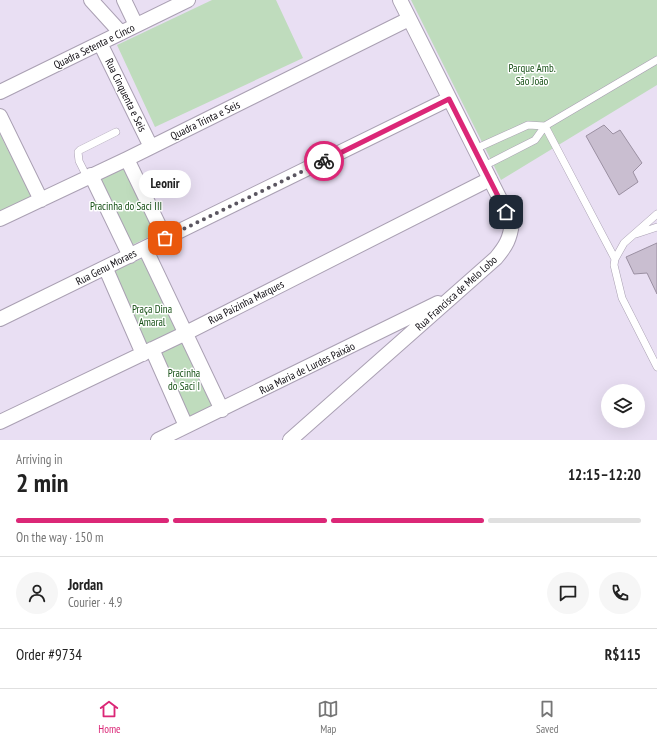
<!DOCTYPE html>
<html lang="en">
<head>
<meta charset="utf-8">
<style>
	:root { --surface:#fff; --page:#f6f6f6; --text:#222; --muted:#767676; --line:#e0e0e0; --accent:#db2777 }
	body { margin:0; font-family:"PT Sans Narrow",sans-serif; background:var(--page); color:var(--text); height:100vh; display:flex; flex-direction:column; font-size:15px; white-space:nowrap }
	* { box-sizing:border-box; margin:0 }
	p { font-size:13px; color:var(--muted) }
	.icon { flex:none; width:22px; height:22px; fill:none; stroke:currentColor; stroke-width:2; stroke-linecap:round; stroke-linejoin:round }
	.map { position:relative; height:440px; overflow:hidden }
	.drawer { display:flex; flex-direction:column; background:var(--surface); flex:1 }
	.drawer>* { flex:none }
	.buttons { position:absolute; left:601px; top:384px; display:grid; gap:8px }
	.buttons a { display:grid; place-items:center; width:44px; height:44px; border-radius:50%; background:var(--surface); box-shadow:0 4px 16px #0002; font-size:20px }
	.pin { position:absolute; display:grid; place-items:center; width:34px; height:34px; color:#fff; margin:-17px; border-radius:8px; box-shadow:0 2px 6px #0006 }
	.courier { position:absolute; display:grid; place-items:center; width:40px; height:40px; margin:-20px; border:3px solid #db2777; border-radius:50%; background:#fff; color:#222; box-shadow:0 1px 5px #0007 }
	.bubble { position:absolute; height:28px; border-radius:14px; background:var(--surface); box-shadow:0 4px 16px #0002; font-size:13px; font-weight:600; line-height:28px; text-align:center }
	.head em { font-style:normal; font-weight:600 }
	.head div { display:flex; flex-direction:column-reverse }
	.head { display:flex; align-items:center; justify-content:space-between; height:68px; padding:0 16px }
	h1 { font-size:26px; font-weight:600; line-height:30px }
	.bar { display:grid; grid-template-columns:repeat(4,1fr); gap:6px 4px; align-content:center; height:48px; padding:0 16px }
	.bar i { height:5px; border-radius:3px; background:var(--line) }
	.bar .on { background:var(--accent) }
	.bar p { grid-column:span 4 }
	.line { display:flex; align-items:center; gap:10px; padding:0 16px; border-top:1px solid var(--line) }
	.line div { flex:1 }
	.round { display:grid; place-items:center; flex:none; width:42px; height:42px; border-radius:21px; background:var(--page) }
	.dock { display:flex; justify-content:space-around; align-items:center; height:56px; border-top:1px solid var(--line); background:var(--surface); font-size:11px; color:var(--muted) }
	.dock a { display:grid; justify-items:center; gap:2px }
	.dock .on { color:var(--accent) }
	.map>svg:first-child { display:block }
	.green { fill:#bfdcbd }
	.building { fill:#c9bed0; stroke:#9b90a2 }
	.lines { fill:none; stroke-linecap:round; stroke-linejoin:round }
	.lane-casing { stroke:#aaa0b3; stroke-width:8 }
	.street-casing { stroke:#aaa0b3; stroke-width:16 }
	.lane { stroke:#fff; stroke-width:7 }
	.street { stroke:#fff; stroke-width:14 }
	.done { stroke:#5b5661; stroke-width:4; stroke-dasharray:0 7.2 }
	.route { stroke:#db2777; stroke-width:5 }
	.labels { text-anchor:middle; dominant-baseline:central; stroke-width:3; stroke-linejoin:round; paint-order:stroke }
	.street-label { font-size:11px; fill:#0f0c12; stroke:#fff }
	.park-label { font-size:11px; fill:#165015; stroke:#fff }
</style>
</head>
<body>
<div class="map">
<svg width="657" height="440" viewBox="0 0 657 440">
	<rect width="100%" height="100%" fill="#e9dff3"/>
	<path class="green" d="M212 0H276L303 58 155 127 117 45Z
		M411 0H657V85L501 180Z
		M0 134 32 197 0 211Z
		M124 165 157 233 128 247 95 179Z
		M146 257 179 329 145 345 113 271Z
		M182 340 212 406 186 418 156 352Z"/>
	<path class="building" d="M604 125 613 134 620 130 642 163 633 172 638 182 619 195 586 136Z
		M657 243V294L647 273 634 274 626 257Z"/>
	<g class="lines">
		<g class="lane-casing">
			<path id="lane" d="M545 126 615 259
				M475 149 528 125 545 126
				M484 166 535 140 545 126 657 60
				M87 177 79 161 78 152 80 150 116 132
				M657 214 624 243 615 259 614 265 622 298 657 367
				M636 234 657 227"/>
		</g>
		<g class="street-casing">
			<path id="street" d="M91 0 121 33
				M124 0 136 25
				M100 43 151 147
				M0 92 188 0
				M0 116 41 200
				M127 159 165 238
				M91 175 130 256
				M0 219 127 159 409 19
				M145 248 222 410
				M106 269 143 354
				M0 319 449 99
				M152 349 186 426
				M0 422 186 333 490 179
				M158 440 438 303
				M290 440 496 258C506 246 510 239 512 223L400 0"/>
		</g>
		<use href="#lane" class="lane"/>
		<use href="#street" class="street"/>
	</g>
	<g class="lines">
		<path class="done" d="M165 238 324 161"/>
		<path class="route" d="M324 161 449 99 506 212"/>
	</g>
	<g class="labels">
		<g class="street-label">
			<text transform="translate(94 46) rotate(-26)">Quadra Setenta e Cinco</text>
			<text transform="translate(126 95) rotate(64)">Rua Cinquenta e Seis</text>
			<text transform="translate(205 120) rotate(-26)">Quadra Trinta e Seis</text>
			<text transform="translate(106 267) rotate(-27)">Rua Genu Moraes</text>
			<text transform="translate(456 293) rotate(-42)">Rua Francisca de Melo Lobo</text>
			<text transform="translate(246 302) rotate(-27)">Rua Paizinha Marques</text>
			<text transform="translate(307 368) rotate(-26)">Rua Maria de Lurdes Paixão</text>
		</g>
		<g class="park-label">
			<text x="532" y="68">Parque Amb.<tspan x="532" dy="13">São João</tspan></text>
			<text x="126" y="206">Pracinha do Saci III</text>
			<text x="152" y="309">Praça Dina<tspan x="152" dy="13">Amaral</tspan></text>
			<text x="184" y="373">Pracinha<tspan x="184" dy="13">do Saci I</tspan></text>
		</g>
	</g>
</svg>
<div class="buttons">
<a><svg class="icon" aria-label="layers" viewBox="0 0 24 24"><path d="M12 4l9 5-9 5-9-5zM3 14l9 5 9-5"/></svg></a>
</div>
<div class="pin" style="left:165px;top:238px;background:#ea580c"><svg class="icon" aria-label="bag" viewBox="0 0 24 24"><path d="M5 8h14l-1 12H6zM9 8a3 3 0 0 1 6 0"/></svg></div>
<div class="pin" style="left:506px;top:212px;background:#1f2937"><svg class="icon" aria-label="home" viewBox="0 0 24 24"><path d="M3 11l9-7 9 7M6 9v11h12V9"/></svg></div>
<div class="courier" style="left:324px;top:161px"><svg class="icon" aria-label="bike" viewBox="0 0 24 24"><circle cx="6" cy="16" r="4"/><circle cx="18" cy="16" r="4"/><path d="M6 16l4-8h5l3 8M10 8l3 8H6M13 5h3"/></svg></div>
<div class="bubble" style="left:139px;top:170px;width:52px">Leonir</div>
</div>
<section class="drawer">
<div class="head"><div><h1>2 min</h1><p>Arriving in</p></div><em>12:15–12:20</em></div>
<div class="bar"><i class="on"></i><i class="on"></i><i class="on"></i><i></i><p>On the way · 150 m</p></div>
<div class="line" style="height:72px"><a class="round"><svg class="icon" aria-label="person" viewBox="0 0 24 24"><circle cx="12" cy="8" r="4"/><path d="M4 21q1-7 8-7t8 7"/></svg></a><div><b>Jordan</b><p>Courier · 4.9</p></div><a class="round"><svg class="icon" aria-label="chat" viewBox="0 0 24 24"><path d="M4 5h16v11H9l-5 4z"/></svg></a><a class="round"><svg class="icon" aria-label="phone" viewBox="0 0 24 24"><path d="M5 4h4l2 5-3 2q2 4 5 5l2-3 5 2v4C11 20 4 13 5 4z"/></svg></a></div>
<div class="line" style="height:52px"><div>Order #9734</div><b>R$115</b></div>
</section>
<nav class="dock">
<a class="on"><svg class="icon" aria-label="home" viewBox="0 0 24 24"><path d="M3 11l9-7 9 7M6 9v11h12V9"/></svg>Home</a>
<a><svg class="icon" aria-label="map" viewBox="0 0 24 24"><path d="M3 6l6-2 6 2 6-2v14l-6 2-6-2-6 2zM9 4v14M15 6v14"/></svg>Map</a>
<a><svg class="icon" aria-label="saved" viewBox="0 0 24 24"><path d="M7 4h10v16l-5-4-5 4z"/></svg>Saved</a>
</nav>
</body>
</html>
